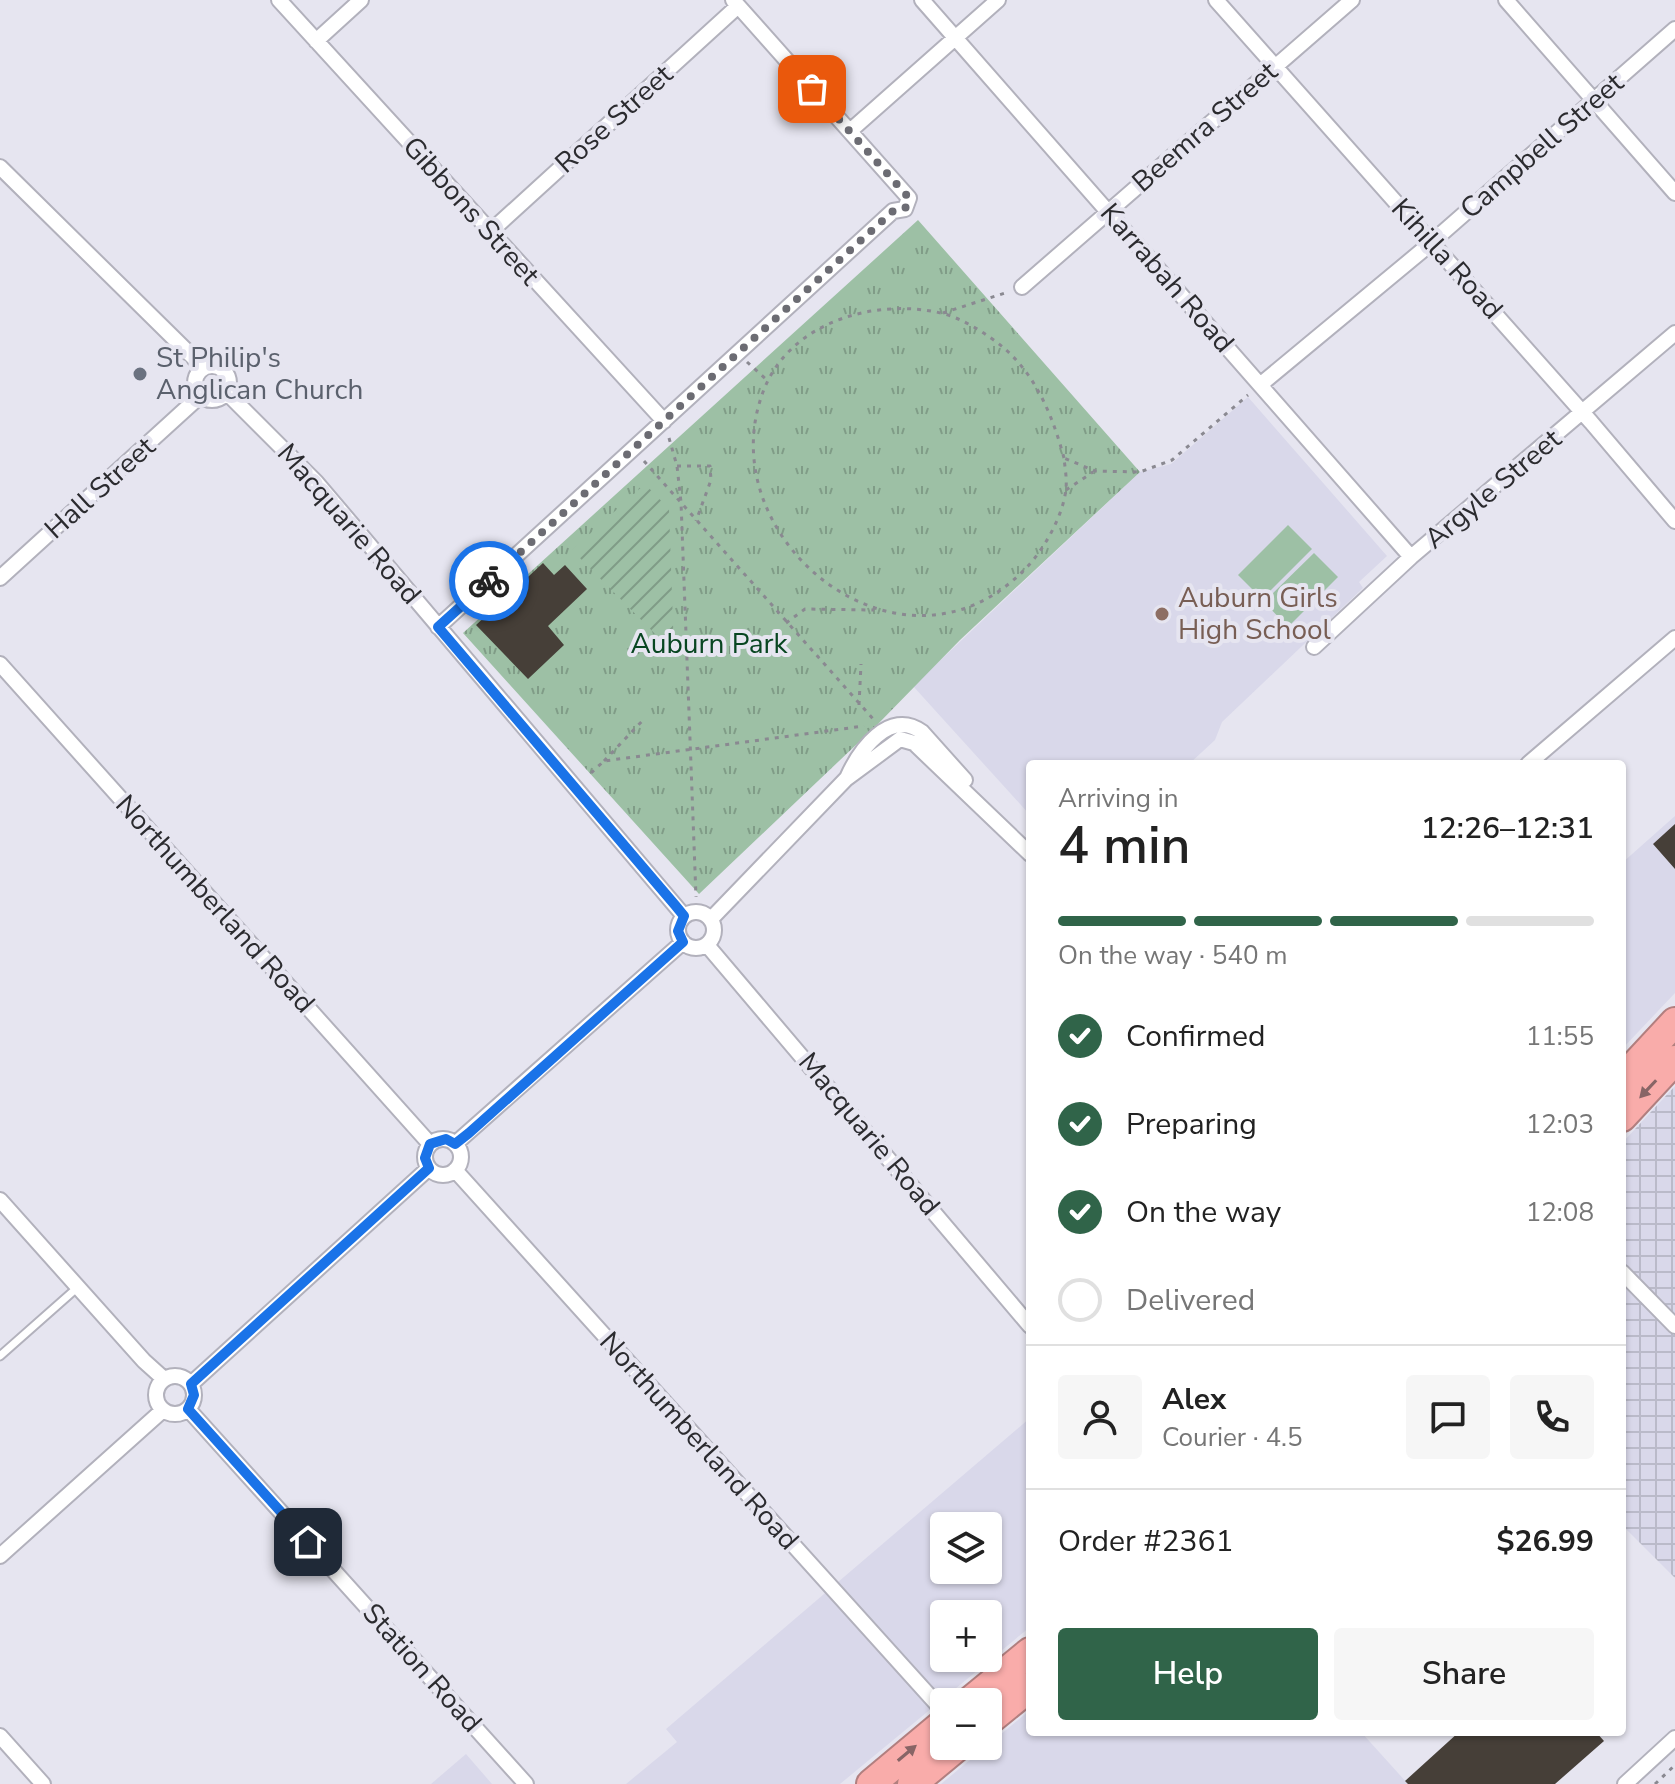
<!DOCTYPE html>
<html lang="en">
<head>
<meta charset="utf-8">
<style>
	:root { --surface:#fff; --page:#f6f6f6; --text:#222; --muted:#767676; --line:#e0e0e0; --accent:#306449 }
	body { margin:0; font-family:"Nunito Sans",sans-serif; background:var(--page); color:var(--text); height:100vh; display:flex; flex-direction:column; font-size:30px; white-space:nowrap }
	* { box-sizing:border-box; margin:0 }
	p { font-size:26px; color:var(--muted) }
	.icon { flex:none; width:44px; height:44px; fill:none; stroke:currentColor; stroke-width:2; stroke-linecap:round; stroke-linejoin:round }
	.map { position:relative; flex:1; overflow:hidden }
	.drawer { position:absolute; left:1026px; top:760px; width:600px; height:976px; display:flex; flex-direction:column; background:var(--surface); border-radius:8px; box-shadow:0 2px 6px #0004 }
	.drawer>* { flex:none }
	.buttons { position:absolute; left:930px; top:1512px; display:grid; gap:16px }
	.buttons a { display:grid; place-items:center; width:72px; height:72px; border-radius:8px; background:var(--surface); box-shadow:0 2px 6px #0004; font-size:40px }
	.pin { position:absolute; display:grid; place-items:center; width:68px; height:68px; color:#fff; margin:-34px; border-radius:16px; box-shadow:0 4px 12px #0006 }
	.courier { position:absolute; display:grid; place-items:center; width:80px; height:80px; margin:-40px; border:6px solid #1a73e8; border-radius:50%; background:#fff; color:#222; box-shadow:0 2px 10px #0007 }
	.head em { font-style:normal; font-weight:600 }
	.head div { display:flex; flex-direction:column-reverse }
	.head { display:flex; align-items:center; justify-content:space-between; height:136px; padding:0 32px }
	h1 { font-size:52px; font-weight:600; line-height:60px }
	.bar { display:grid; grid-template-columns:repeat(4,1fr); gap:12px 8px; align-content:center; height:96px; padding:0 32px }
	.bar i { height:10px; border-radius:6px; background:var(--line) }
	.bar .active { background:var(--accent) }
	.bar p { grid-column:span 4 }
	.line { display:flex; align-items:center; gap:20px; padding:0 32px; border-top:2px solid var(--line) }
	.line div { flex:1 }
	.round { display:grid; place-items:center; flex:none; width:84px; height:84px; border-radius:8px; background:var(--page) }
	ol { padding:0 32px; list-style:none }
	li { display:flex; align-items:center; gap:24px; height:88px }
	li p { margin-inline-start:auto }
	li .icon { padding:8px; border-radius:50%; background:var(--accent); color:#fff; stroke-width:4 }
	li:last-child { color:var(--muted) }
	li i { width:44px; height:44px; border:4px solid var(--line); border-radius:50% }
	.action { display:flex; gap:16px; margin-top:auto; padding:16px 32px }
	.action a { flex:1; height:92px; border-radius:8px; background:var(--accent); color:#fff; font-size:32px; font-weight:600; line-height:92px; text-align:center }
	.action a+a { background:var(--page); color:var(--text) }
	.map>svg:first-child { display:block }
	.built { fill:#d9d8ea; fill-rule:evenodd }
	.industrial { fill:url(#industrial-grid) }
	.grass { fill:#9dc0a5 }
	.park { fill:url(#park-tufts) }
	.garden { fill:url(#garden-furrows) }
	.building { fill:#463f38 }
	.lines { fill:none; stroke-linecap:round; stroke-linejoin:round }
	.lane-casing { stroke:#b2b1bc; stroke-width:11 }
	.street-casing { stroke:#b2b1bc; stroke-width:18 }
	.highway-casing { stroke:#b17f7f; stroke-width:32 }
	.path { stroke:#8a8991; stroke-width:3; stroke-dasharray:4 6; stroke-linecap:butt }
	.lane { stroke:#fff; stroke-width:7 }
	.street { stroke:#fff; stroke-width:14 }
	.highway { stroke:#f9acaa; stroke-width:28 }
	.oneway { fill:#886566 }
	.done { stroke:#6c6c73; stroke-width:8; stroke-dasharray:0 14.4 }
	.route { stroke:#1a73e8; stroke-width:10 }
	.worship-dot { fill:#6b7280; stroke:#e6e5f0; stroke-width:3 }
	.education-dot { fill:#8d6e63; stroke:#e6e5f0; stroke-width:3 }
	.labels { text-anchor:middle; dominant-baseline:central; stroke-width:8; stroke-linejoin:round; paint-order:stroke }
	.street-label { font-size:28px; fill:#2b2b2f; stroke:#e6e5f0 }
	.worship-label { font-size:28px; fill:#5b616d; stroke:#e6e5f0; text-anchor:start }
	.education-label { font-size:28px; fill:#785e54; stroke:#e6e5f0; text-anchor:start }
	.park-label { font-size:28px; fill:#084621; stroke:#e6e5f0 }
</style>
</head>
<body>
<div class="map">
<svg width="1675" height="1784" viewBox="0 0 1675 1784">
	<defs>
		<pattern id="industrial-grid" width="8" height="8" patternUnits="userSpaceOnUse" patternTransform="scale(2)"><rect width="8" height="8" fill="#d9d8ea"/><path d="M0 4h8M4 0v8" fill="none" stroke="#babac9"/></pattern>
		<pattern id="park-tufts" width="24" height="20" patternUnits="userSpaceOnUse" patternTransform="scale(2)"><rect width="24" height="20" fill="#9dc0a5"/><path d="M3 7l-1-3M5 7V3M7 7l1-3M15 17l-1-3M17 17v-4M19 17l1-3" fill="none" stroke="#809c87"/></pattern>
		<pattern id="garden-furrows" width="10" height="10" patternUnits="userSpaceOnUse" patternTransform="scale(2)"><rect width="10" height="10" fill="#9dc0a5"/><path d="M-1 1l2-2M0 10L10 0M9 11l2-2" fill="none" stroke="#809c87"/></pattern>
	</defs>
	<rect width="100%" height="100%" fill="#e6e5f0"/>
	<path class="built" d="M1248 397 1387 556 1359 582 1363 588 1222 722 1215 740 1189 764H1030V815L913 686 1140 472 1171 464Z
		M1675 816V993L1622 1049V863Z
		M1030 1418V1627L840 1784H626L677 1742 666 1729ZM944 1526H988V1570H944ZM944 1614H988V1658H944Z
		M1030 1710V1732H1361L1408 1784H941Z
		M466 1754 492 1784H431Z"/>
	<path class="industrial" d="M1675 1086V1578L1622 1525V1143Z"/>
	<path class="grass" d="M1288 525 1312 549 1262 599 1238 575Z
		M1314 553 1338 577 1288 627 1264 602Z"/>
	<path class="park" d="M918 220 1140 472 960 640 878 724 699 894 463 633Z"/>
	<path class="garden" d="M645 484 669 509 674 653 572 550Z"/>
	<path class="building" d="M543 563 554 575 565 565 587 589 548 626 564 645 528 679 476 625Z
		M1675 824V869L1653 844Z
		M1459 1732H1596L1604 1741 1555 1784H1408L1405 1781Z"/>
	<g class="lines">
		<g class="lane-casing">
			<path id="lane" d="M0 1356 78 1287"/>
		</g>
		<g class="street-casing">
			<path id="street" d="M279 0 664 421
				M922 0 1411 557
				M1216 0 1591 422 1675 521
				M1506 0 1675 193
				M316 41 361 0
				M850 131 998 0
				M0 167 204 368
				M490 232 738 6
				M1022 287 1352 0
				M195 383a17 17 0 1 1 34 0a17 17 0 1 1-34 0Z
				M1260 385 1424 249 1675 29
				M226 392 316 482 684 916
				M0 578 200 396
				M438 627 893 211 905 209 909 198 733 0
				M1314 647 1411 557 1675 333
				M0 664 430 1144
				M1528 764 1675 638
				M847 778C859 751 889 708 922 732L965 780
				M678 930a18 18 0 1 1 36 0a18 18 0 1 1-36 0Z
				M711 919 846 779 900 739 914 743 1030 854
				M707 945 1030 1326
				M425 1157a18 18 0 1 1 36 0a18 18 0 1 1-36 0Z
				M455 1144 683 942
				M455 1170 944 1712
				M0 1200 144 1361 164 1379
				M1622 1272 1675 1326
				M156 1395a19 19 0 1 1 38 0a19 19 0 1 1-38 0Z
				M191 1384 429 1168
				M188 1409 526 1784
				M0 1556 163 1410
				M0 1736 43 1784
				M1625 1784 1675 1738"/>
		</g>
		<g class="highway-casing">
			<path id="highway" d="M1622 1079 1675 1022
				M1622 1117 1675 1060
				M969 1702 1030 1652
				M988 1721 1030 1687
				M871 1784 944 1723
				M912 1784 958 1746"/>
		</g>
		<path class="path" d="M943 313 1008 292
			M747 362 768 381
			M669 438 677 466 681 502 696 897
			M1064 458C1053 417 1037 377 1004 348 987 334 962 318 941 313 876 298 793 321 765 387 703 536 902 698 1026 568 1044 550 1064 514 1066 488 1067 479 1065 468 1064 458L1095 471 1140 472 1172 460 1248 395
			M644 461 875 721
			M677 466H710L711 480 696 521
			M1066 490 1093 472
			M786 623 805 609 874 610
			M859 705 861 664
			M604 761 645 718
			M591 773 604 761 864 726
			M1655 1784 1675 1765"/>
		<use href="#lane" class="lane"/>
		<use href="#street" class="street"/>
		<use href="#highway" class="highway"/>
	</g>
	<defs><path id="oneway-solid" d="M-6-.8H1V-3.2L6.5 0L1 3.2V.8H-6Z" transform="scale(2)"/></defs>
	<g class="oneway">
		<use href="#oneway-solid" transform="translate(1648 1089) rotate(133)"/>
		<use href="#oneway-solid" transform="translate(907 1753) rotate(-40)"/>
	</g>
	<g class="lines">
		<path class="done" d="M489 581 893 211 905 209 909 198 812 89"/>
		<path class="route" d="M308 1542 188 1409 194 1395 191 1384 429 1168 425 1158 430 1144 446 1139 455 1144 469 1133 683 942 678 931 684 916 675 905 438 627 489 581"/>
	</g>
	<circle class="worship-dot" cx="140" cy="374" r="8"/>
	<circle class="education-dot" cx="1162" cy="614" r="8"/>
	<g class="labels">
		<g class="street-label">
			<text transform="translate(614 119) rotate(-42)">Rose Street</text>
			<text transform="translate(1205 127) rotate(-41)">Beemra Street</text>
			<text transform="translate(1542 146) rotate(-41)">Campbell Street</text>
			<text transform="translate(471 211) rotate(48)">Gibbons Street</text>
			<text transform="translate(1447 259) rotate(48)">Kihilla Road</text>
			<text transform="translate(1167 278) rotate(49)">Karrabah Road</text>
			<text transform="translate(100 488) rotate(-42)">Hall Street</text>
			<text transform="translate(1493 489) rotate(-40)">Argyle Street</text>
			<text transform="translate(349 524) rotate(49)">Macquarie Road</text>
			<text transform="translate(215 904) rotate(48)">Northumberland Road</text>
			<text transform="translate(869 1134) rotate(50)">Macquarie Road</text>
			<text transform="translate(699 1441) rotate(48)">Northumberland Road</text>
			<text transform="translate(422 1668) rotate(48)">Station Road</text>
		</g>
		<g class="worship-label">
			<text x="156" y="358">St Philip's<tspan x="156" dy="32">Anglican Church</tspan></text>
		</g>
		<g class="education-label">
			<text x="1178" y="598">Auburn Girls<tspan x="1178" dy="32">High School</tspan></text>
		</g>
		<g class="park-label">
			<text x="709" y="644">Auburn Park</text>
		</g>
	</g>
</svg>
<div class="buttons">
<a><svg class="icon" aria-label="layers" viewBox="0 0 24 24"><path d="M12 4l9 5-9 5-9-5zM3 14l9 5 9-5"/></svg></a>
<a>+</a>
<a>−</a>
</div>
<div class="pin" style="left:812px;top:89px;background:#ea580c"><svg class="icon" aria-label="bag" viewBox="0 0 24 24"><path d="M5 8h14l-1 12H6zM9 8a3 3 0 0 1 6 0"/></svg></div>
<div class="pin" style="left:308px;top:1542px;background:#1f2937"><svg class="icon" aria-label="home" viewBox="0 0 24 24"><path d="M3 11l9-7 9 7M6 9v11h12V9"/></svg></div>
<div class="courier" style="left:489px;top:581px"><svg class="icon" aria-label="bike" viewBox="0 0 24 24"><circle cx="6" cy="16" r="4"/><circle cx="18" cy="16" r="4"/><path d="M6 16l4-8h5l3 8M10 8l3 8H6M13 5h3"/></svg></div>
<section class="drawer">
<div class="head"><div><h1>4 min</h1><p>Arriving in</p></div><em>12:26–12:31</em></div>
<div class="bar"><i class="active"></i><i class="active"></i><i class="active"></i><i></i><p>On the way · 540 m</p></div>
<ol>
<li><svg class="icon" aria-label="check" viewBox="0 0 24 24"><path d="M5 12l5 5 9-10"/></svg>Confirmed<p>11:55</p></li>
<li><svg class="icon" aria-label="check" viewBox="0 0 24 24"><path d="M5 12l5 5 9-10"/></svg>Preparing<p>12:03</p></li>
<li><svg class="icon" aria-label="check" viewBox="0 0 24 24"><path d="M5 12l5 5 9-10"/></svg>On the way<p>12:08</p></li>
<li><i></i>Delivered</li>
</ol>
<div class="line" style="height:144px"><a class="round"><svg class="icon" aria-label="person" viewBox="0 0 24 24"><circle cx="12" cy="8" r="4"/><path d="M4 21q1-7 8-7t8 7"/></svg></a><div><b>Alex</b><p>Courier · 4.5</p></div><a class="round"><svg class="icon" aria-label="chat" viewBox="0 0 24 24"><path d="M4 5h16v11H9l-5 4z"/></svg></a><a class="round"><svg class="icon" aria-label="phone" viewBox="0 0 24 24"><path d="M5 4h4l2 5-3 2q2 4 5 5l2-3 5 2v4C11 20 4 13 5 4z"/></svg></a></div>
<div class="line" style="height:104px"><div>Order #2361</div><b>$26.99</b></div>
<div class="action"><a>Help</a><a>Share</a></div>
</section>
</div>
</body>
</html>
